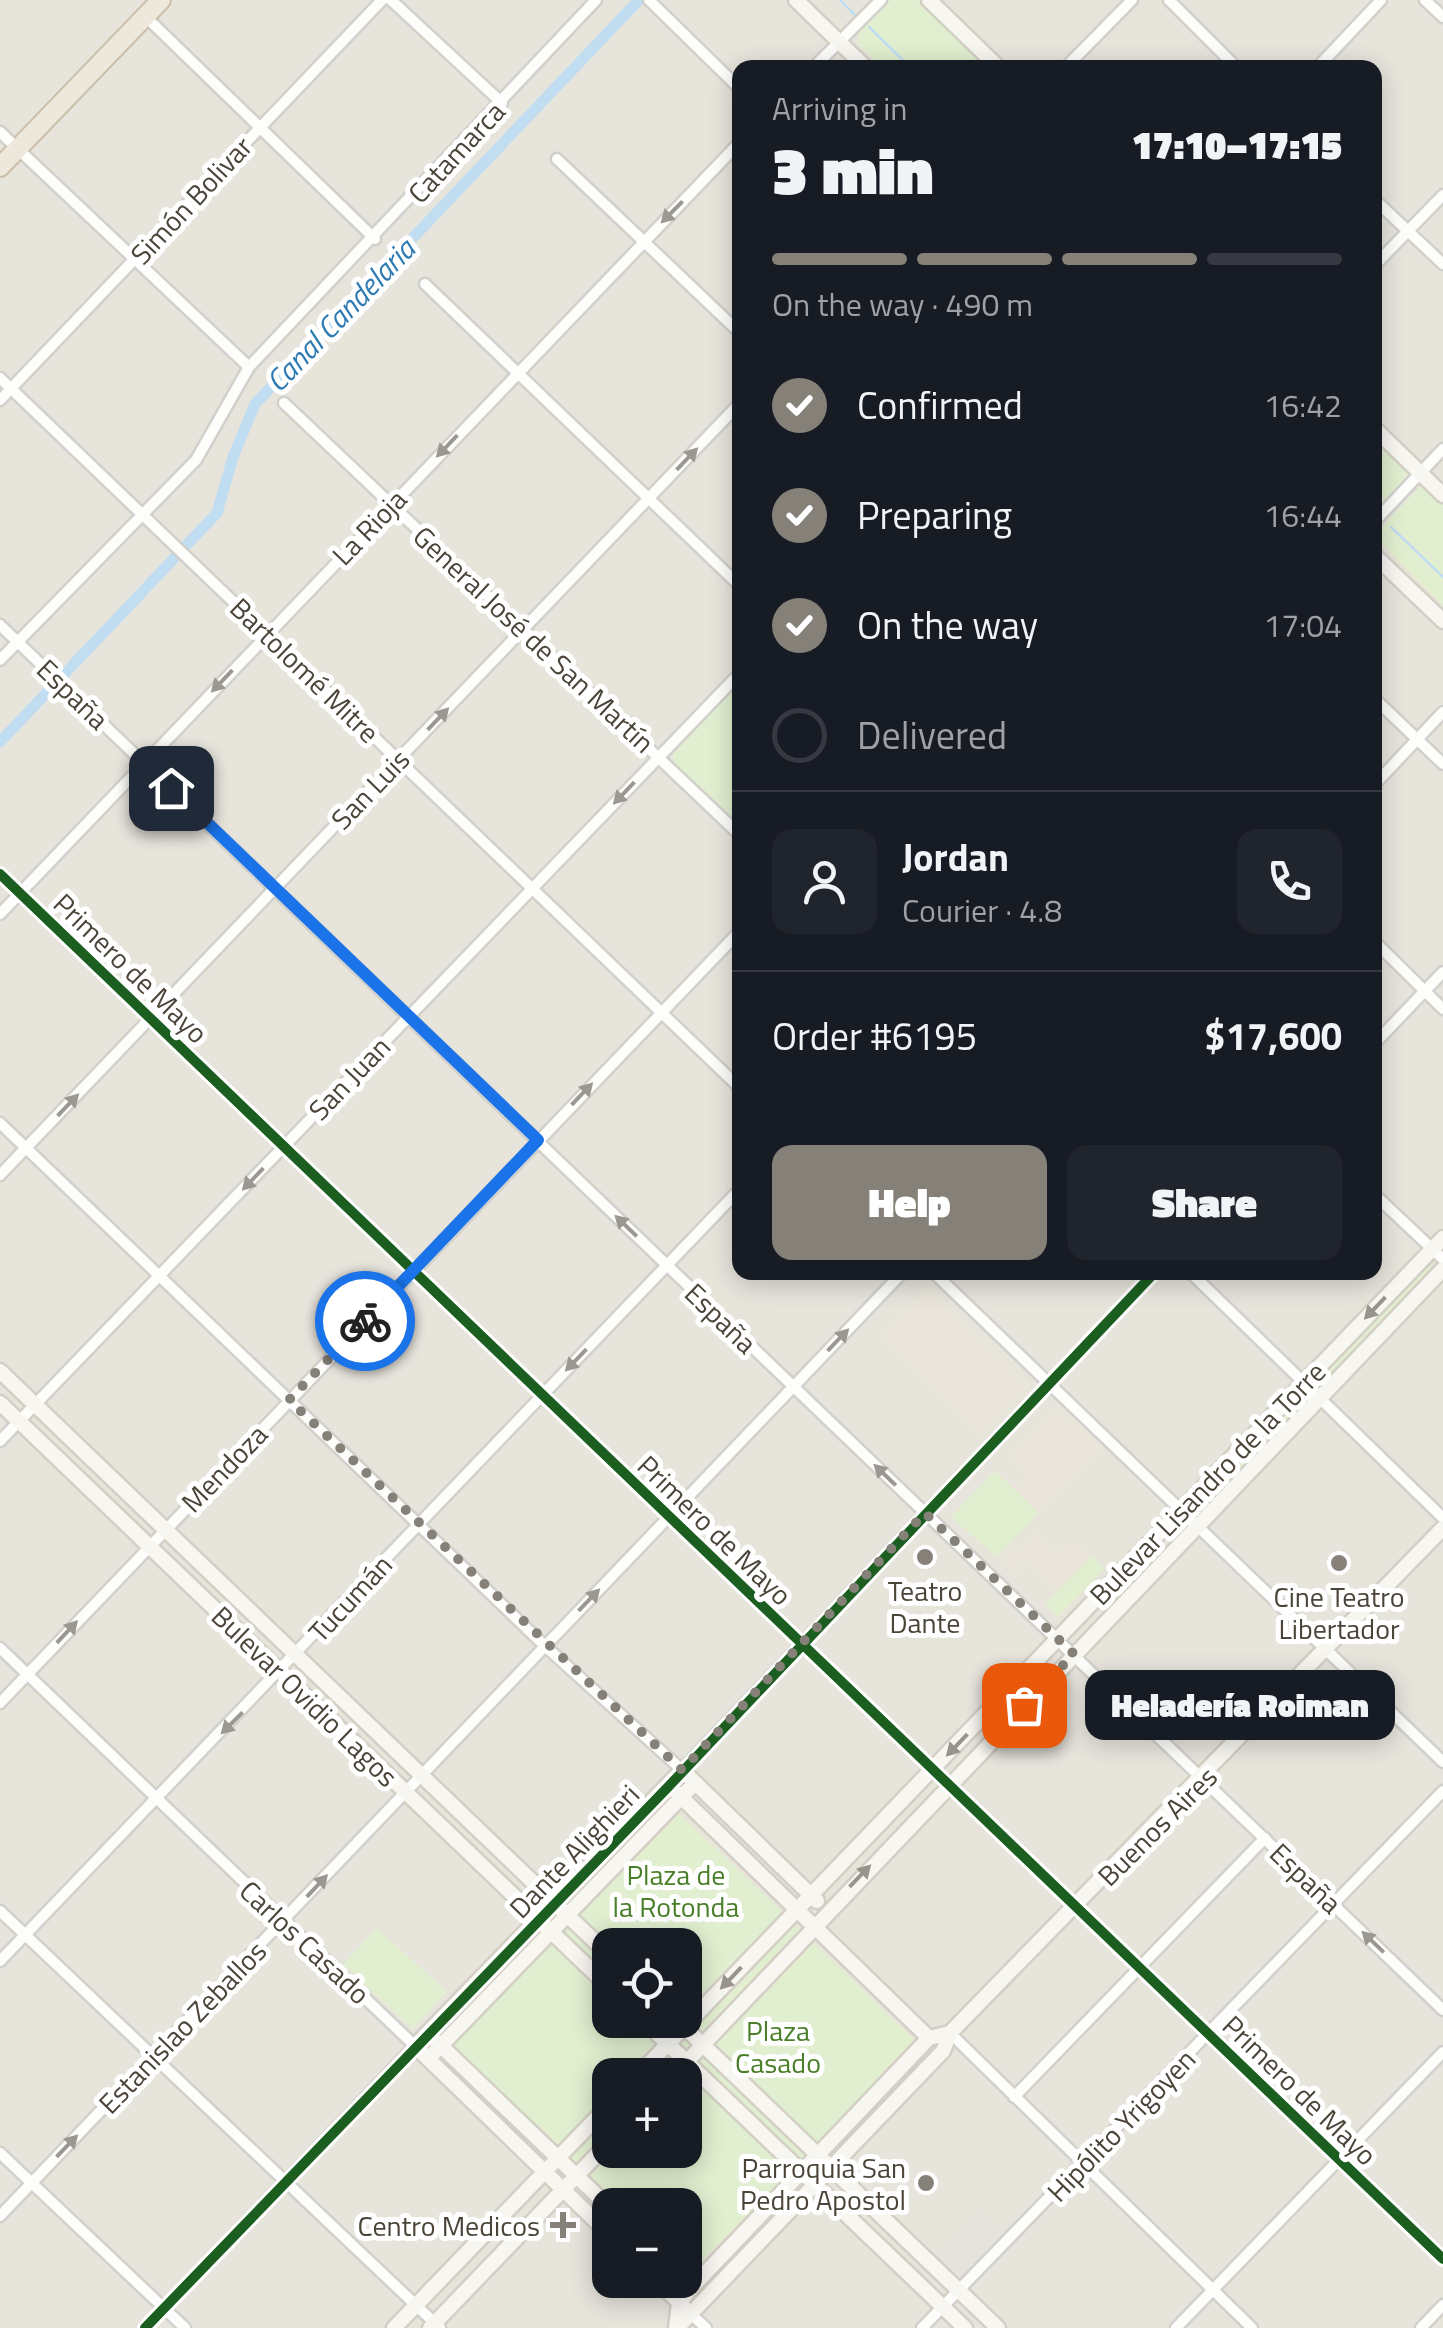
<!DOCTYPE html>
<html lang="en">
<head>
<meta charset="utf-8">
<style>
	:root { --surface:#171b24; --page:#20242c; --text:#f1f3f6; --muted:#9ea1a6; --line:#363941; --accent:#868178 }
	body { margin:0; font-family:"Titillium Web",sans-serif; background:var(--page); color:var(--text); height:100vh; display:flex; flex-direction:column; font-size:38px; white-space:nowrap }
	* { box-sizing:border-box; margin:0 }
	p { font-size:32px; color:var(--muted) }
	.icon { flex:none; width:55px; height:55px; fill:none; stroke:currentColor; stroke-width:2; stroke-linecap:round; stroke-linejoin:round }
	.map { position:relative; flex:1; overflow:hidden }
	.side { position:absolute; left:732px; top:60px; width:650px; height:1220px; display:flex; flex-direction:column; background:var(--surface); border-radius:20px; box-shadow:0 5px 25px #0003 }
	.side>* { flex:none }
	.controls { position:absolute; left:592px; top:1928px; display:grid; gap:20px }
	.controls a { display:grid; place-items:center; width:110px; height:110px; border-radius:20px; background:var(--surface); box-shadow:0 5px 25px #0003; font-size:50px }
	.pin { position:absolute; display:grid; place-items:center; width:85px; height:85px; color:#fff; margin:-42px; border-radius:20px; box-shadow:0 5px 15px #0006 }
	.courier { position:absolute; display:grid; place-items:center; width:100px; height:100px; margin:-50px; border:8px solid #1a73e8; border-radius:50%; background:#fff; color:#222; box-shadow:0 2px 12px #0007 }
	.bubble { position:absolute; height:70px; border-radius:20px; background:var(--surface); box-shadow:0 5px 25px #0003; font-size:32px; font-weight:800; line-height:70px; text-align:center }
	.summary em { font-style:normal; font-weight:800 }
	.summary div { display:flex; flex-direction:column-reverse }
	.summary { display:flex; align-items:center; justify-content:space-between; height:170px; padding:0 40px }
	h1 { font-size:65px; font-weight:800; line-height:75px }
	.bar { display:grid; grid-template-columns:repeat(4,1fr); gap:15px 10px; align-content:center; height:120px; padding:0 40px }
	.bar i { height:12px; border-radius:8px; background:var(--line) }
	.bar .active { background:var(--accent) }
	.bar p { grid-column:span 4 }
	.line { display:flex; align-items:center; gap:25px; padding:0 40px; border-top:2px solid var(--line) }
	.line div { flex:1 }
	.round { display:grid; place-items:center; flex:none; width:105px; height:105px; border-radius:20px; background:var(--page) }
	ol { padding:0 40px; list-style:none }
	li { display:flex; align-items:center; gap:30px; height:110px }
	li p { margin-inline-start:auto }
	li .icon { padding:10px; border-radius:50%; background:var(--accent); color:#fff; stroke-width:4 }
	li:last-child { color:var(--muted) }
	li i { width:55px; height:55px; border:5px solid var(--line); border-radius:50% }
	.primary-button { display:flex; gap:20px; margin-top:auto; padding:20px 40px }
	.primary-button a { flex:1; height:115px; border-radius:20px; background:var(--accent); color:#fff; font-size:40px; font-weight:800; line-height:115px; text-align:center }
	.primary-button a+a { background:var(--page); color:var(--text) }
	.map>svg:first-child { display:block }
	.residential { fill:#e7e4dc; fill-rule:evenodd }
	.education { fill:#eae5da }
	.green { fill:#e1eecf; fill-rule:evenodd }
	.parking { fill:#e6e3df }
	.lines { fill:none; stroke-linecap:round; stroke-linejoin:round }
	.stream { stroke:#c0ddf1; stroke-width:2.5 }
	.canal { stroke:#c0ddf1; stroke-width:11 }
	.street-casing { stroke:#d2d0cb; stroke-width:15 }
	.secondary-casing { stroke:#d3cfc5; stroke-width:19 }
	.highway-casing { stroke:#ccbfa9; stroke-width:22 }
	.street { stroke:#fdfdfc; stroke-width:10 }
	.secondary { stroke:#f7f6f1; stroke-width:14 }
	.highway { stroke:#ede8db; stroke-width:18 }
	.cycleway-casing { stroke:#fff; stroke-width:16 }
	.cycleway { stroke:#1b5e20; stroke-width:10 }
	.oneway { fill:#9b9791 }
	.oneway2 { fill:#98948c }
	.done { stroke:#868178; stroke-width:10; stroke-dasharray:0 18 }
	.route { stroke:#1a73e8; stroke-width:12 }
	.poi-dot { fill:#868178; stroke:#fff; stroke-width:4 }
	.labels { text-anchor:middle; dominant-baseline:central; stroke-width:10; stroke-linejoin:round; paint-order:stroke }
	.street-label { font-size:28px; fill:#4b4439; stroke:#fff }
	.poi-label { font-size:28px; fill:#4b4439; stroke:#fff }
	.park-label { font-size:28px; fill:#4a7f2a; stroke:#fff }
	.water-label { font-size:30px; font-style:italic; fill:#2e7ab2; stroke:#fff }
</style>
</head>
<body>
<div class="map">
<svg width="1443" height="2328" viewBox="0 0 1443 2328">
	<rect width="100%" height="100%" fill="#f4f2ee"/>
	<path class="residential" d="M0 0H1443V2328H0ZM740 68H1375V1272H740ZM610 1945H685V2020H610ZM610 2075H685V2150H610ZM610 2205H685V2280H610Z"/>
	<path class="education" d="M930 1286 1032 1386 980 1439 878 1339Z
		M1056 1409 1066 1417 1069 1415 1103 1448 1039 1513 1012 1487 1025 1473 1007 1456Z
		M1035 1531 1058 1551 1072 1538 1092 1556 1055 1594 1025 1566 1016 1575 996 1557 1013 1539 1021 1546Z"/>
	<path class="green" d="M891 0H923L992 67H882L857 44 858 34Z
		M1375 435 1412 471V480L1375 516Z
		M1422 485 1443 500V606L1378 541 1377 532Z
		M740 680V828L674 763 672 749Z
		M1429 1263 1434 1272 1332 1375H1326L1322 1372Z
		M1304 1392 1309 1401 1207 1504 1201 1505 1197 1501Z
		M995 1471 1039 1513 996 1557 951 1517Z
		M1092 1556 1105 1569 1058 1617 1045 1604Z
		M676 1810 916 2041 687 2277 685 2205H613L447 2046ZM610 1945H685V2020H610ZM610 2075H685V2150H610Z
		M377 1928 447 1992 413 2029 343 1965Z"/>
	<path class="parking" d="M981 2214 1001 2233 961 2276 947 2263 955 2254 948 2248Z"/>
	<g class="lines">
		<path class="stream" d="M840 0 855 15
			M869 27 911 68
			M1391 527 1443 577"/>
		<path class="canal" d="M0 742 217 513 233 457 255 404 639 0"/>
		<g class="street-casing">
			<path id="street" d="M391 0 502 103
				M649 0 740 89
				M1169 0 1237 68
				M1425 0 1443 17
				M145 16 375 239
				M813 68 881 0
				M1065 68 1132 0
				M1317 68 1381 0
				M0 132 249 367
				M557 159 740 333
				M1375 200 1443 264
				M1375 265 1443 195
				M425 284 740 586
				M0 378 740 1088
				M0 400 382 0
				M284 403 740 835
				M1375 521 1443 449
				M0 625 1443 2010
				M0 660 196 460 249 367 596 0
				M1375 699 1443 764
				M1375 784 1443 712
				M0 874 1443 2259
				M0 914 740 142
				M1375 942 1443 1009
				M1375 1043 1443 972
				M0 1123 545 1646 682 1770 1155 1272
				M0 1175 740 403
				M1375 1195 1443 1259
				M933 1272 1443 1762
				M1190 1272 1443 1518
				M0 1441 740 673
				M0 1648 415 2046 145 2328
				M0 1703 740 931
				M0 1911 440 2328
				M0 1961 740 1189
				M950 2033 1252 2328
				M1014 2097 1265 1838
				M0 2153 185 2328
				M0 2216 903 1272
				M693 2316 706 2328
				M922 2328 1443 1791
				M1176 2328 1443 2052
				M1421 2328 1443 2305"/>
		</g>
		<g class="secondary-casing">
			<path id="secondary" d="M796 0 866 68
				M929 0 999 68
				M1375 429 1443 495
				M1375 556 1443 621
				M0 1371 610 1956
				M0 1403 610 1988
				M677 1793 929 2038
				M643 2020 965 2328
				M677 2020 998 2328
				M437 2042 610 2208
				M428 2059 695 1783
				M638 2075 1443 1238
				M674 2075 1443 1269
				M610 2235 415 2046 682 1770 817 1901
				M656 2280 684 2307
				M394 2328 610 2104
				M430 2328 610 2141
				M676 2328 679 2303 692 2287 929 2038 950 2033
				M677 2328 943 2051 950 2033 1443 1528"/>
		</g>
		<g class="highway-casing">
			<path id="highway" d="M0 167 161 0"/>
		</g>
		<use href="#street" class="street"/>
		<use href="#secondary" class="secondary"/>
		<use href="#highway" class="highway"/>
		<g class="cycleway-casing">
			<path id="cycleway" d="M0 874 1443 2259
				M145 2328 669 1786 1155 1272"/>
		</g>
		<use href="#cycleway" class="cycleway"/>
	</g>
	<defs><path id="oneway-solid" d="M-6-.8H1V-3.2L6.5 0L1 3.2V.8H-6Z" transform="scale(2.5)"/></defs>
	<g class="oneway">
		<use href="#oneway-solid" transform="translate(672 212) rotate(135)"/>
		<use href="#oneway-solid" transform="translate(447 446) rotate(134)"/>
		<use href="#oneway-solid" transform="translate(687 459) rotate(-46)"/>
		<use href="#oneway-solid" transform="translate(222 681) rotate(134)"/>
		<use href="#oneway-solid" transform="translate(438 719) rotate(-46)"/>
		<use href="#oneway-solid" transform="translate(624 793) rotate(134)"/>
		<use href="#oneway-solid" transform="translate(582 1094) rotate(-46)"/>
		<use href="#oneway-solid" transform="translate(68 1105) rotate(-46)"/>
		<use href="#oneway-solid" transform="translate(253 1179) rotate(134)"/>
		<use href="#oneway-solid" transform="translate(626 1226) rotate(-136)"/>
		<use href="#oneway-solid" transform="translate(838 1340) rotate(-46)"/>
		<use href="#oneway-solid" transform="translate(576 1360) rotate(134)"/>
		<use href="#oneway-solid" transform="translate(885 1475) rotate(-136)"/>
		<use href="#oneway-solid" transform="translate(589 1600) rotate(-46)"/>
		<use href="#oneway-solid" transform="translate(67 1632) rotate(-47)"/>
		<use href="#oneway-solid" transform="translate(232 1723) rotate(135)"/>
		<use href="#oneway-solid" transform="translate(317 1886) rotate(-47)"/>
		<use href="#oneway-solid" transform="translate(1373 1942) rotate(-136)"/>
		<use href="#oneway-solid" transform="translate(67 2146) rotate(-46)"/>
	</g>
	<g class="oneway2">
		<use href="#oneway-solid" transform="translate(1375 1308) rotate(134)"/>
		<use href="#oneway-solid" transform="translate(957 1745) rotate(134)"/>
		<use href="#oneway-solid" transform="translate(860 1876) rotate(-46)"/>
		<use href="#oneway-solid" transform="translate(731 1978) rotate(134)"/>
	</g>
	<g class="lines">
		<path class="done" d="M365 1321 289 1400 682 1770 925 1513 1074 1654 1024 1705"/>
		<path class="route" d="M171 788 538 1140 365 1321"/>
	</g>
	<g class="poi-dot">
		<circle cx="925" cy="1557" r="10"/>
		<circle cx="1339" cy="1563" r="10"/>
		<circle cx="926" cy="2183" r="10"/>
		<path d="M558 2210h10v10h10v10h-10v10h-10v-10h-10v-10h10z"/>
	</g>
	<g class="labels">
		<g class="street-label">
			<text transform="translate(456 152) rotate(-47)">Catamarca</text>
			<text transform="translate(191 200) rotate(-47)">Simón Bolivar</text>
			<text transform="translate(369 527) rotate(-46)">La Rioja</text>
			<text transform="translate(534 639) rotate(43)">General José de San Martín</text>
			<text transform="translate(305 670) rotate(44)">Bartolomé Mitre</text>
			<text transform="translate(73 694) rotate(44)">España</text>
			<text transform="translate(370 789) rotate(-46)">San Luis</text>
			<text transform="translate(131 968) rotate(44)">Primero de Mayo</text>
			<text transform="translate(349 1078) rotate(-46)">San Juan</text>
			<text transform="translate(721 1318) rotate(44)">España</text>
			<text transform="translate(224 1468) rotate(-46)">Mendoza</text>
			<text transform="translate(1207 1483) rotate(-46)">Bulevar Lisandro de la Torre</text>
			<text transform="translate(715 1530) rotate(44)">Primero de Mayo</text>
			<text transform="translate(350 1598) rotate(-47)">Tucumán</text>
			<text transform="translate(305 1696) rotate(44)">Bulevar Ovidio Lagos</text>
			<text transform="translate(1157 1826) rotate(-45)">Buenos Aires</text>
			<text transform="translate(574 1851) rotate(-46)">Dante Alighieri</text>
			<text transform="translate(1306 1878) rotate(44)">España</text>
			<text transform="translate(305 1942) rotate(43)">Carlos Casado</text>
			<text transform="translate(182 2027) rotate(-46)">Estanislao Zeballos</text>
			<text transform="translate(1300 2090) rotate(44)">Primero de Mayo</text>
			<text transform="translate(1121 2125) rotate(-46)">Hipólito Yrigoyen</text>
		</g>
		<g class="poi-label">
			<text x="925" y="1590">Teatro<tspan x="925" dy="32">Dante</tspan></text>
			<text x="1339" y="1596">Cine Teatro<tspan x="1339" dy="32">Libertador</tspan></text>
			<text x="906" y="2167" text-anchor="end">Parroquia San<tspan x="906" dy="32">Pedro Apostol</tspan></text>
			<text x="540" y="2225" text-anchor="end">Centro Medicos</text>
		</g>
		<g class="park-label">
			<text x="676" y="1874">Plaza de<tspan x="676" dy="32">la Rotonda</tspan></text>
			<text x="778" y="2030">Plaza<tspan x="778" dy="32">Casado</tspan></text>
		</g>
		<g class="water-label">
			<text transform="translate(340 315) rotate(-46)">Canal Candelaria</text>
		</g>
	</g>
</svg>
<div class="controls">
<a><svg class="icon" aria-label="locate" viewBox="0 0 24 24"><circle cx="12" cy="12" r="6"/><path d="M12 2v4M12 18v4M2 12h4M18 12h4"/></svg></a>
<a>+</a>
<a>−</a>
</div>
<div class="pin" style="left:1024px;top:1705px;background:#ea580c"><svg class="icon" aria-label="bag" viewBox="0 0 24 24"><path d="M5 8h14l-1 12H6zM9 8a3 3 0 0 1 6 0"/></svg></div>
<div class="pin" style="left:171px;top:788px;background:#1f2937"><svg class="icon" aria-label="home" viewBox="0 0 24 24"><path d="M3 11l9-7 9 7M6 9v11h12V9"/></svg></div>
<div class="courier" style="left:365px;top:1321px"><svg class="icon" aria-label="bike" viewBox="0 0 24 24"><circle cx="6" cy="16" r="4"/><circle cx="18" cy="16" r="4"/><path d="M6 16l4-8h5l3 8M10 8l3 8H6M13 5h3"/></svg></div>
<div class="bubble" style="left:1085px;top:1670px;width:310px">Heladería Roiman</div>
<section class="side">
<div class="summary"><div><h1>3 min</h1><p>Arriving in</p></div><em>17:10–17:15</em></div>
<div class="bar"><i class="active"></i><i class="active"></i><i class="active"></i><i></i><p>On the way · 490 m</p></div>
<ol>
<li><svg class="icon" aria-label="check" viewBox="0 0 24 24"><path d="M5 12l5 5 9-10"/></svg>Confirmed<p>16:42</p></li>
<li><svg class="icon" aria-label="check" viewBox="0 0 24 24"><path d="M5 12l5 5 9-10"/></svg>Preparing<p>16:44</p></li>
<li><svg class="icon" aria-label="check" viewBox="0 0 24 24"><path d="M5 12l5 5 9-10"/></svg>On the way<p>17:04</p></li>
<li><i></i>Delivered</li>
</ol>
<div class="line" style="height:180px"><a class="round"><svg class="icon" aria-label="person" viewBox="0 0 24 24"><circle cx="12" cy="8" r="4"/><path d="M4 21q1-7 8-7t8 7"/></svg></a><div><b>Jordan</b><p>Courier · 4.8</p></div><a class="round"><svg class="icon" aria-label="phone" viewBox="0 0 24 24"><path d="M5 4h4l2 5-3 2q2 4 5 5l2-3 5 2v4C11 20 4 13 5 4z"/></svg></a></div>
<div class="line" style="height:130px"><div>Order #6195</div><b>$17,600</b></div>
<div class="primary-button"><a>Help</a><a>Share</a></div>
</section>
</div>
</body>
</html>
